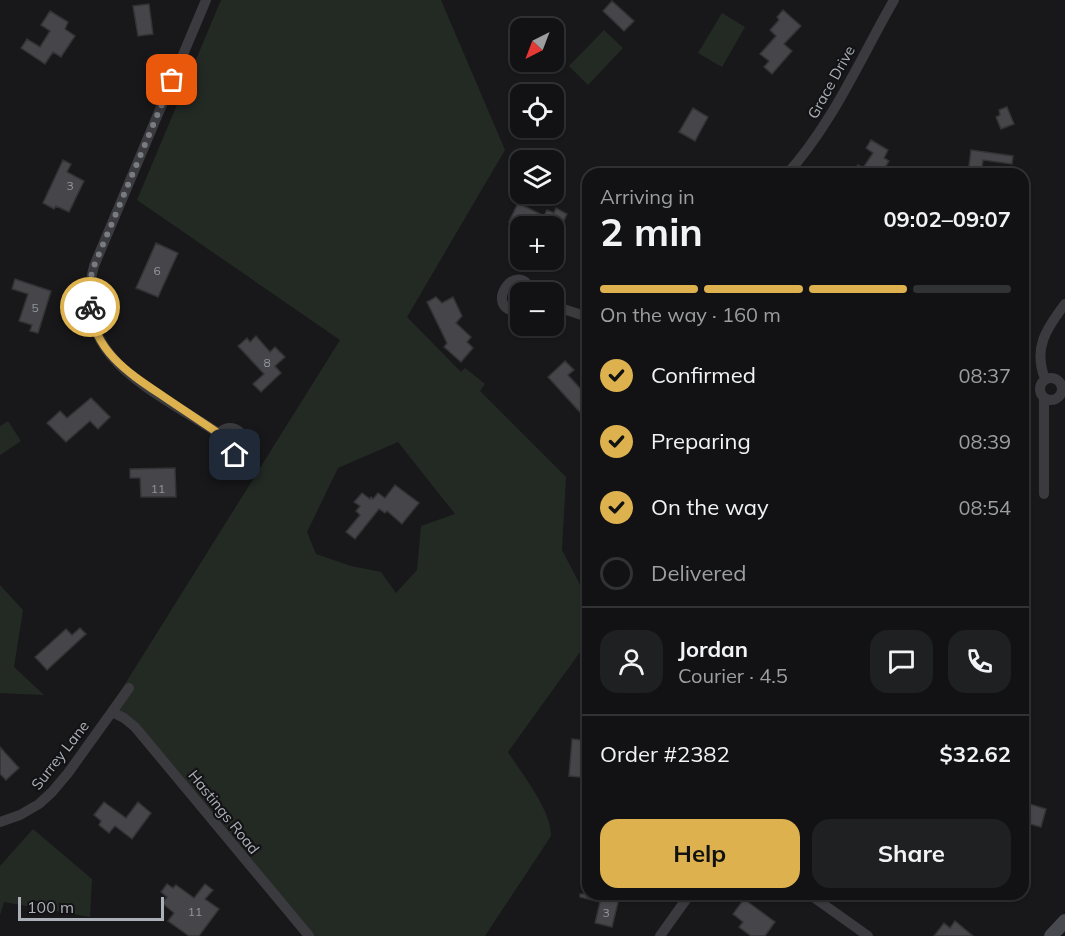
<!DOCTYPE html>
<html lang="en">
<head>
<meta charset="utf-8">
<style>
	:root { --surface:#121214; --page:#1f2022; --text:#f1f3f6; --muted:#9c9ea0; --line:#313234; --accent:#dcb14e }
	body { margin:0; font-family:Mulish,sans-serif; background:var(--page); color:var(--text); height:100vh; display:flex; flex-direction:column; font-size:22px; white-space:nowrap }
	* { box-sizing:border-box; margin:0 }
	p { font-size:20px; color:var(--muted) }
	.icon { flex:none; width:33px; height:33px; fill:none; stroke:currentColor; stroke-width:2; stroke-linecap:round; stroke-linejoin:round }
	.map { position:relative; flex:1; overflow:hidden }
	.sheet { position:absolute; left:582px; top:168px; width:447px; height:732px; display:flex; flex-direction:column; background:var(--surface); border-radius:18px; box-shadow:0 2px 4px #0004,0 0 0 2px var(--line) }
	.sheet>* { flex:none }
	.needle { width:39px; rotate:222deg }
	.buttons { position:absolute; left:510px; top:18px; display:grid; gap:12px }
	.buttons a { display:grid; place-items:center; width:54px; height:54px; border-radius:12px; background:var(--surface); box-shadow:0 2px 4px #0004,0 0 0 2px var(--line); font-size:30px }
	.scale { position:absolute; left:18px; bottom:15px; width:146px; box-sizing:border-box; padding-left:6px; border:3px solid #acb0b8; border-top:0; font-size:16px; line-height:21px; white-space:nowrap; color:#acb0b8; -webkit-text-stroke:4px #131315; paint-order:stroke }
	.pin { position:absolute; display:grid; place-items:center; width:51px; height:51px; color:#fff; margin:-26px; border-radius:12px; box-shadow:0 3px 9px #0006 }
	.courier { position:absolute; display:grid; place-items:center; width:60px; height:60px; margin:-30px; border:4px solid #dcb14e; border-radius:50%; background:#fff; color:#222; box-shadow:0 2px 8px #0007 }
	.headline em { font-style:normal; font-weight:700 }
	.headline div { display:flex; flex-direction:column-reverse }
	.headline { display:flex; align-items:center; justify-content:space-between; height:102px; padding:0 18px }
	h1 { font-size:39px; font-weight:700; line-height:45px }
	.bar { display:grid; grid-template-columns:repeat(4,1fr); gap:9px 6px; align-content:center; height:72px; padding:0 18px }
	.bar i { height:8px; border-radius:4px; background:var(--line) }
	.bar .active { background:var(--accent) }
	.bar p { grid-column:span 4 }
	.line { display:flex; align-items:center; gap:15px; padding:0 18px; border-top:2px solid var(--line) }
	.line div { flex:1 }
	.round { display:grid; place-items:center; flex:none; width:63px; height:63px; border-radius:18px; background:var(--page) }
	ol { padding:0 18px; list-style:none }
	li { display:flex; align-items:center; gap:18px; height:66px }
	li p { margin-inline-start:auto }
	li .icon { padding:6px; border-radius:50%; background:var(--accent); color:#111; stroke-width:4 }
	li:last-child { color:var(--muted) }
	li i { width:33px; height:33px; border:3px solid var(--line); border-radius:50% }
	.cta { display:flex; gap:12px; margin-top:auto; padding:12px 18px }
	.cta a { flex:1; height:69px; border-radius:18px; background:var(--accent); color:#111; font-size:24px; font-weight:700; line-height:69px; text-align:center }
	.cta a+a { background:var(--page); color:var(--text) }
	.map>svg:first-child { display:block }
	.green { fill:#232a24; fill-rule:evenodd }
	.building { fill:#46464a; stroke:#333336; stroke-width:1.5 }
	.lines { fill:none; stroke-linecap:round; stroke-linejoin:round }
	.street { stroke:#3a3a3f; stroke-width:10 }
	.secondary { stroke:#48494e; stroke-width:14 }
	.done { stroke:#787b81; stroke-width:6; stroke-dasharray:0 10.8 }
	.route { stroke:#dcb14e; stroke-width:8 }
	.labels { text-anchor:middle; dominant-baseline:central; stroke-width:4.5; stroke-linejoin:round; paint-order:stroke }
	.number-label { font-size:12px; fill:#92969c }
	.street-label { font-size:15px; fill:#acb0b8; stroke:#131315 }
</style>
</head>
<body>
<div class="map">
<svg width="1065" height="936" viewBox="0 0 1065 936">
	<rect width="100%" height="100%" fill="#18181a"/>
	<path class="green" d="M221 0H441L505 150 407 317 461 372 465 368 485 384 480 391 566 477 562 550 588 600V641L508 752C522 774 552 811 551 836L485 936H309L157 753 110 708 340 340 137 200ZM398 442 455 514 421 526 417 570 396 593 381 572 351 566 316 554 307 532 338 468Z
		M722 13 745 27 722 67 698 53Z
		M604 30 623 48 588 85 569 66Z
		M8 421 21 441 0 455V426Z
		M0 585 23 610 14 667 44 695 0 693Z
		M33 829 92 879 90 917 4 902 0 915V866Z"/>
	<path class="building" d="M612 1 634 21 624 31 603 11Z
		M149 4 153 34 138 36 133 6Z
		M783 10 801 26 784 44 792 51 772 74 764 67 769 61 760 54 776 36 770 30 779 20 777 17Z
		M50 11 68 22 65 29 75 36 61 57 53 52 45 64 21 48 27 39 40 47 50 31 41 25Z
		M1007 107 1014 124 1001 129 996 117 1000 115 999 110Z
		M693 108 708 117 695 141 679 132Z
		M871 140 888 150 884 158 889 161 881 174H852L858 165 863 168 873 153 866 148Z
		M971 150 1013 156 1012 164 983 160 981 174H968Z
		M63 160 71 164 67 172 84 181 69 212 56 206 54 209 43 203Z
		M518 203 544 216 547 210 554 213 556 208 567 214 554 241V226H517L509 222Z
		M156 243 178 253 158 297 136 288Z
		M15 279 51 291 38 333 30 331 32 325 19 321 28 294 12 289Z
		M436 297 442 303 453 297 462 316 456 323 471 337 467 342 473 348 461 362 444 347 447 343 427 302Z
		M256 336 270 352 275 347 285 357 275 366 281 373 261 392 253 384 264 374 238 346 247 338 250 342Z
		M565 361 574 370 568 375 588 397V421L548 377Z
		M91 398 110 417 98 429 90 421 66 442 47 423 60 411 67 418Z
		M175 468 176 497H141L140 478H130V469Z
		M395 485 419 503 402 524 387 511 385 513 379 509 355 539 346 532 360 515 356 511 360 506 354 502 362 493 370 499 371 497 373 499 378 493 385 498Z
		M80 628 86 634 47 670 35 657 66 629 72 635Z
		M572 739 588 741V778L569 776Z
		M0 747 19 768 6 780 0 774Z
		M104 802 126 818 138 802 151 813 132 839 115 826 109 833 99 825 101 821 94 815Z
		M1023 802 1046 809 1041 827 1023 822Z
		M167 884 173 888 176 885 194 898 205 884 213 890 205 899 219 909 199 936H189L168 921 174 913 162 903 167 897 161 892Z
		M580 894H620L612 927 595 923 600 902 580 897Z
		M744 899 775 922 765 936H751L739 927 743 922 733 914Z
		M955 921 973 936H934L944 923 950 928Z"/>
	<g class="lines">
		<path class="street" d="M206 0 94 266C68 358 156 391 218 433
			M787 174C833 123 860 59 894 0
			M554 306 588 317
			M520 311C480 312 517 255 532 292
			M1040 389a11 11 0 1 1 22 0a11 11 0 1 1-22 0Z
			M1045 379C1033 348 1046 329 1065 304
			M1044 398V494
			M216 442a14 14 0 1 1 28 0a14 14 0 1 1-28 0Z
			M112 712 124 718 135 727 309 936
			M0 822 20 815 39 804 52 792 68 773 129 688
			M809 894 868 936
			M660 936 690 894"/>
		<path class="secondary" d="M1051 936 1065 921"/>
	</g>
	<g class="lines">
		<path class="done" d="M90 307V280L94 266 172 80"/>
		<path class="route" d="M90 307C94 350 127 372 160 394 179 407 199 420 218 433L215 442C217 453 224 458 235 455"/>
	</g>
	<g class="labels">
		<g class="number-label">
			<text x="70" y="185">3</text>
			<text x="157" y="270">6</text>
			<text x="35" y="307">5</text>
			<text x="267" y="362">8</text>
			<text x="158" y="488">11</text>
			<text x="195" y="911">11</text>
			<text x="606" y="912">3</text>
		</g>
		<g class="street-label">
			<text transform="translate(831 82) rotate(-61)">Grace Drive</text>
			<text transform="translate(60 755) rotate(-52)">Surrey Lane</text>
			<text transform="translate(224 812) rotate(51)">Hastings Road</text>
		</g>
	</g>
</svg>
<div class="buttons">
<a><svg class="needle" viewBox="-14 -14 28 28"><path d="M0-13l5 13h-10z" fill="#e53935"/><path d="M0 13l5-13h-10z" fill="#9c9ea0"/></svg></a>
<a><svg class="icon" aria-label="locate" viewBox="0 0 24 24"><circle cx="12" cy="12" r="6"/><path d="M12 2v4M12 18v4M2 12h4M18 12h4"/></svg></a>
<a><svg class="icon" aria-label="layers" viewBox="0 0 24 24"><path d="M12 4l9 5-9 5-9-5zM3 14l9 5 9-5"/></svg></a>
<a>+</a>
<a>−</a>
</div>
<div class="scale">100 m</div>
<div class="pin" style="left:172px;top:80px;background:#ea580c"><svg class="icon" aria-label="bag" viewBox="0 0 24 24"><path d="M5 8h14l-1 12H6zM9 8a3 3 0 0 1 6 0"/></svg></div>
<div class="pin" style="left:235px;top:455px;background:#1f2937"><svg class="icon" aria-label="home" viewBox="0 0 24 24"><path d="M3 11l9-7 9 7M6 9v11h12V9"/></svg></div>
<div class="courier" style="left:90px;top:307px"><svg class="icon" aria-label="bike" viewBox="0 0 24 24"><circle cx="6" cy="16" r="4"/><circle cx="18" cy="16" r="4"/><path d="M6 16l4-8h5l3 8M10 8l3 8H6M13 5h3"/></svg></div>
<section class="sheet">
<div class="headline"><div><h1>2 min</h1><p>Arriving in</p></div><em>09:02–09:07</em></div>
<div class="bar"><i class="active"></i><i class="active"></i><i class="active"></i><i></i><p>On the way · 160 m</p></div>
<ol>
<li><svg class="icon" aria-label="check" viewBox="0 0 24 24"><path d="M5 12l5 5 9-10"/></svg>Confirmed<p>08:37</p></li>
<li><svg class="icon" aria-label="check" viewBox="0 0 24 24"><path d="M5 12l5 5 9-10"/></svg>Preparing<p>08:39</p></li>
<li><svg class="icon" aria-label="check" viewBox="0 0 24 24"><path d="M5 12l5 5 9-10"/></svg>On the way<p>08:54</p></li>
<li><i></i>Delivered</li>
</ol>
<div class="line" style="height:108px"><a class="round"><svg class="icon" aria-label="person" viewBox="0 0 24 24"><circle cx="12" cy="8" r="4"/><path d="M4 21q1-7 8-7t8 7"/></svg></a><div><b>Jordan</b><p>Courier · 4.5</p></div><a class="round"><svg class="icon" aria-label="chat" viewBox="0 0 24 24"><path d="M4 5h16v11H9l-5 4z"/></svg></a><a class="round"><svg class="icon" aria-label="phone" viewBox="0 0 24 24"><path d="M5 4h4l2 5-3 2q2 4 5 5l2-3 5 2v4C11 20 4 13 5 4z"/></svg></a></div>
<div class="line" style="height:78px"><div>Order #2382</div><b>$32.62</b></div>
<div class="cta"><a>Help</a><a>Share</a></div>
</section>
</div>
</body>
</html>
